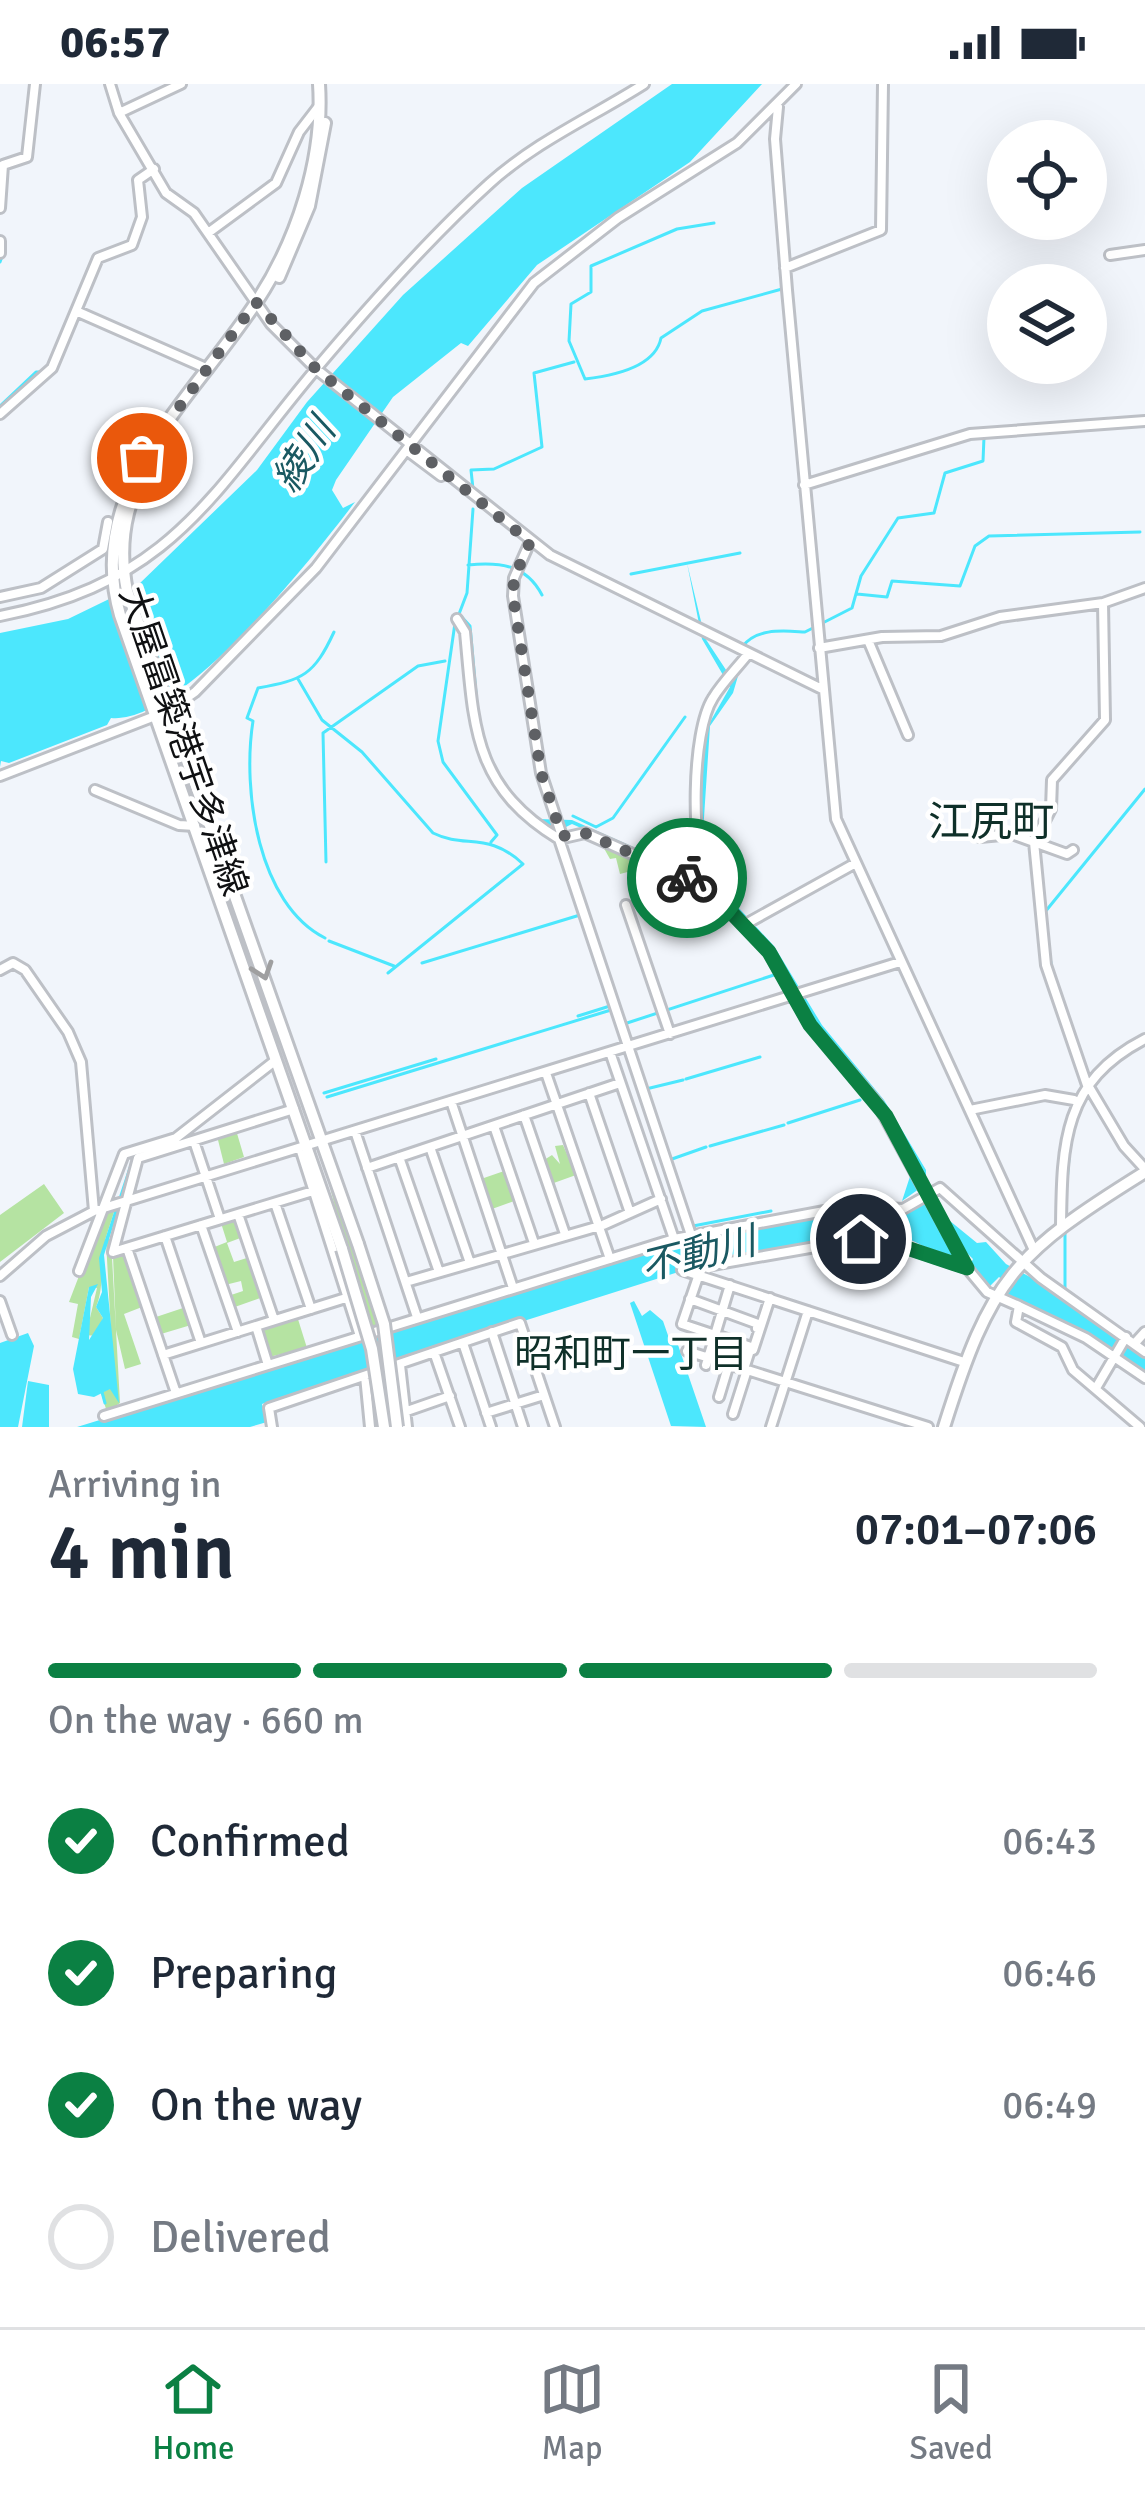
<!DOCTYPE html>
<html lang="en">
<head>
<meta charset="utf-8">
<style>
	:root { --surface:#fff; --page:#f2f2f3; --text:#1f2937; --muted:#747a83; --line:#e0e1e3; --accent:#0b8043 }
	body { margin:0; font-family:Signika,"Noto Sans JP",sans-serif; background:var(--page); color:var(--text); height:100vh; display:flex; flex-direction:column; font-size:45px; white-space:nowrap }
	* { box-sizing:border-box; margin:0 }
	p { font-size:39px; color:var(--muted) }
	.icon { flex:none; width:66px; height:66px; fill:none; stroke:currentColor; stroke-width:2; stroke-linecap:round; stroke-linejoin:round }
	.map { position:relative; height:1343px; overflow:hidden }
	.side { display:flex; flex-direction:column; background:var(--surface); flex:1 }
	.side>* { flex:none }
	.buttons { position:absolute; left:987px; top:36px; display:grid; gap:24px }
	.buttons a { display:grid; place-items:center; width:120px; height:120px; border-radius:50%; background:var(--surface); box-shadow:0 12px 48px #0002; font-size:60px }
	.pin { position:absolute; display:grid; place-items:center; width:102px; height:102px; color:#fff; margin:-51px; border:6px solid #fff; border-radius:50%; box-shadow:0 3px 12px #0007 }
	.courier { position:absolute; display:grid; place-items:center; width:120px; height:120px; margin:-60px; border:9px solid #0b8043; border-radius:50%; background:#fff; color:#222; box-shadow:0 3px 15px #0007 }
	.headline em { font-style:normal; font-weight:600 }
	.headline div { display:flex; flex-direction:column-reverse }
	.headline { display:flex; align-items:center; justify-content:space-between; height:204px; padding:0 48px }
	h1 { font-size:78px; font-weight:600; line-height:90px }
	.bar { display:grid; grid-template-columns:repeat(4,1fr); gap:18px 12px; align-content:center; height:144px; padding:0 48px }
	.bar i { height:15px; border-radius:9px; background:var(--line) }
	.bar .current { background:var(--accent) }
	.bar p { grid-column:span 4 }
	ol { padding:0 48px; list-style:none }
	li { display:flex; align-items:center; gap:36px; height:132px }
	li p { margin-inline-start:auto }
	li .icon { padding:12px; border-radius:50%; background:var(--accent); color:#fff; stroke-width:4 }
	li:last-child { color:var(--muted) }
	li i { width:66px; height:66px; border:6px solid var(--line); border-radius:50% }
	.status { display:flex; justify-content:space-between; align-items:center; height:84px; padding:0 60px; background:var(--surface); direction:ltr }
	.status svg { height:33px; fill:currentColor }
	.tab-bar { display:flex; justify-content:space-around; align-items:center; height:168px; border-top:3px solid var(--line); background:var(--surface); font-size:33px; color:var(--muted) }
	.tab-bar a { display:grid; justify-items:center; gap:6px }
	.tab-bar .current { color:var(--accent) }
	.map>svg:first-child { display:block }
	.green { fill:#b5e3a2 }
	.water { fill:#4ce7fd }
	.lines { fill:none; stroke-linecap:round; stroke-linejoin:round }
	.stream { stroke:#4ce7fd; stroke-width:3 }
	.minor-casing { stroke:#bdc0c6; stroke-width:14 }
	.major-casing { stroke:#bdc0c6; stroke-width:16 }
	.minor { stroke:#fff; stroke-width:8 }
	.major { stroke:#fff; stroke-width:10 }
	.major-bridge-casing { stroke:#bdc0c6; stroke-width:16; stroke-linecap:butt }
	.major-bridge { stroke:#fff; stroke-width:10 }
	.oneway { stroke:#9f9fa0 }
	.done { stroke:#5e6064; stroke-width:12; stroke-dasharray:0 21.6 }
	.route { stroke:#0b8043; stroke-width:15 }
	.labels { text-anchor:middle; dominant-baseline:central; stroke-width:9; stroke-linejoin:round; paint-order:stroke }
	.street-label { font-size:36px; fill:#0f1012; stroke:#fff }
	.water-label { font-size:39px; font-style:italic; fill:#1a5962; stroke:#fff }
	.neighbourhood-label { font-size:39px; fill:#0f3029; stroke:#fff }
	.quarter-label { font-size:42px; fill:#0f3029; stroke:#fff }
</style>
</head>
<body>
<div class="status"><b>06:57</b><svg viewBox="0 0 49 12"><path d="M0 12V9h3v3zM5 12V6h3v6zM10 12V3h3v9zM15 12V0h3v12zM26 1h20v11H26zM47 4h2v5h-2z"/></svg></div>
<div class="map">
<svg width="1145" height="1343" viewBox="0 0 1145 1343">
	<rect width="100%" height="100%" fill="#f1f5fb"/>
	<path class="green" d="M601 759 688 797V799L643 812 635 786 620 790 616 774 610 775Z
		M239 832 283 957 281 960 275 959 233 836Z
		M236 1046 244 1073 224 1080 217 1052Z
		M563 1061 576 1091 551 1100 544 1076 552 1071 560 1080 555 1062Z
		M322 1072 355 1160 364 1157 389 1238 361 1246 336 1167 345 1162Z
		M507 1086 517 1116 492 1125 481 1095Z
		M44 1100 64 1129 0 1178V1131Z
		M115 1125 105 1156 111 1155 120 1319 107 1328 101 1309 114 1302 106 1157C99 1180 105 1202 96 1223L103 1234 96 1252 86 1251 97 1204 89 1203 79 1255 72 1253 78 1220 69 1218 102 1132Z
		M237 1136 243 1153 227 1159 234 1178 250 1173 263 1213 232 1224 228 1212 243 1207 241 1197 225 1201 212 1164 227 1158 221 1139Z
		M125 1170 142 1223 124 1230 141 1280 125 1285 116 1246 113 1172Z
		M186 1223 191 1241 161 1250 156 1233Z
		M297 1232 307 1264 269 1273 261 1243Z"/>
	<path class="water" d="M672 0H762L690 78 537 181 468 262 461 259 393 313 336 396 332 406 343 424 355 418C313 473 182 641 111 634L107 641 9 679 1 677 0 683V549L68 535 138 501 257 386 307 318 403 211 522 104Z
		M687 479 705 554 732 595 738 592 733 609 710 642 703 749 712 795 774 862 822 941 884 1016 926 1086V1100L902 1117 915 1077 880 1017 819 947 770 864 692 793 572 740 556 748 537 735 572 736 706 795 698 749 706 645 730 603 702 555Z
		M284 1024 135 1073 104 1171 119 1319 110 1305 94 1313 78 1310 73 1285 89 1203 98 1200 91 1213 89 1256 103 1234 96 1223 102 1208 99 1174 133 1070Z
		M928 1117 940 1140 950 1137 977 1159 986 1158 1006 1180 1056 1207 1145 1273V1291L1099 1257 1004 1210 1010 1201 999 1193 989 1203 970 1182 973 1175 963 1165 950 1175 911 1156 871 1148 729 1172 280 1314 262 1320 267 1338 250 1343H77L695 1153 849 1125 903 1127Z
		M634 1217 642 1232 650 1226 663 1237 671 1260 677 1258 706 1343 671 1342 630 1219Z
		M28 1249 34 1262 18 1343H0V1259Z
		M28 1297 49 1301V1343H22Z"/>
	<g class="lines">
		<path class="stream" d="M32 67 35 32
			M0 80 17 73
			M714 139 677 145 591 182V208L571 220 569 257 585 295C611 292 655 284 661 254L702 227 782 205
			M0 178 4 167
			M0 322 36 288H43
			M473 405 471 386 494 385 542 363 534 289 574 278
			M468 481C499 478 526 480 542 511
			M631 490 740 469
			M857 510 887 513 892 497 960 502 975 462 989 452 1140 448
			M459 530 470 542 478 632
			M459 530 467 509 473 425
			M455 539 438 657 443 678 497 751 491 758
			M742 563C757 543 785 547 805 548L852 524 861 492 898 434 934 429 945 389 983 377 984 353
			M298 595 322 636 362 668 433 749C465 765 488 747 523 780L388 889
			M573 732 596 743 613 734 685 633
			M326 778 323 649 418 582 445 577
			M695 802 713 815
			M1045 828 1145 705
			M1045 837 1052 887
			M325 854C258 820 242 707 253 637L247 634 258 604C303 596 314 591 334 548
			M329 857 394 882
			M422 879 580 831
			M1067 930 1075 953
			M578 932 610 922
			M624 940 777 890
			M686 995 760 973
			M646 1005 683 996
			M324 1009 436 975
			M327 1013 611 926
			M652 1023 686 1125
			M788 1039 860 1016
			M710 1062 784 1041
			M672 1075 706 1063
			M1065 1123 1070 1061
			M689 1131 693 1142 771 1127
			M1065 1206V1145
			M102 1308 105 1319"/>
		<g class="minor-casing">
			<path id="minor" d="M110 0 119 29 166 109 194 129 271 240 316 285 550 471 822 605
				M778 23 775 55 787 206 836 735 1033 1164
				M119 29 181 0
				M0 124 3 81 27 73 35 0
				M208 149 276 99 299 48 319 22
				M0 157V169
				M1110 171 1145 166
				M785 184 881 146 883 0
				M76 227 208 285
				M0 330 52 284 98 174 132 161 142 133 138 96 154 85
				M409 368 441 392
				M804 401 970 350 1145 337
				M530 458 514 494 513 512 541 689 562 752
				M0 513 41 504 103 465 108 438
				M0 532C173 498 212 409 315 286 369 222 428 155 490 99 537 57 592 33 644 0
				M457 535 465 548C474 641 472 702 559 755L691 1151
				M868 556 908 651
				M819 564 882 553 941 552 1000 533 1103 519 1145 504
				M0 692 168 627 195 608 316 484 534 199 618 134 737 59 796 0
				M95 706 179 741 195 742
				M980 753 1012 750 1067 770 1073 766
				M559 755 585 749 707 803 769 868 810 941 877 1019 967 1184 987 1208 1019 1222 1016 1238 1062 1263 1073 1286 1140 1343
				M707 801C691 765 691 648 713 614 722 599 737 584 748 570
				M626 821 670 950
				M744 841 854 780
				M0 886 13 879 25 886 68 948 81 978 94 1127
				M610 968 674 1155
				M546 989 610 1175
				M1089 1003 1124 1062 1145 1085
				M1088 1004 1046 881 1034 758 1051 725 1052 696 1105 636 1103 519
				M589 1009 630 1129
				M451 1017 513 1204
				M294 1025 138 1074 113 1168 313 1107
				M970 1026 1045 1011 1074 1016
				M524 1031 565 1150
				M494 1042 534 1159
				M355 1047 417 1233
				M194 1057 220 1135
				M430 1063 470 1179
				M300 1064 360 1252
				M399 1073 439 1188
				M367 1084 620 999
				M275 1119 311 1225
				M238 1130 274 1236
				M201 1141 238 1248
				M1061 1141C1062 1060 1063 997 1145 955
				M165 1152 201 1259
				M127 1164 176 1309
				M682 1186 964 1278
				M684 1186 861 1155 889 1158 967 1184
				M79 1187 124 1070 176 1054 276 976
				M699 1190 682 1240 751 1263 744 1285
				M0 1192 46 1152 94 1127 900 878
				M406 1198 603 1141 661 1115
				M690 1215 758 1240 757 1244
				M0 1217 12 1251
				M1019 1222 1086 1254 1145 1294
				M256 1242 268 1281
				M492 1248 523 1343
				M463 1259 491 1343
				M1135 1259 1145 1248
				M753 1266 770 1214
				M687 1267 928 1343
				M434 1268 460 1343
				M163 1271 349 1213
				M400 1281 407 1343
				M706 1281 730 1201
				M365 1292 370 1343
				M1096 1304 1126 1253
				M719 1313 729 1280
				M407 1327 450 1312
				M486 1329 544 1311
				M733 1330 747 1286
				M104 1332 674 1155 851 1122 903 1125 940 1104 1041 1194 1145 1268
				M272 1343 269 1324 520 1239 555 1343
				M771 1343 808 1227"/>
		</g>
		<g class="major-casing">
			<path id="major" d="M319 0C324 74 297 156 257 217 194 314 83 404 120 531L342 1165
				M279 193 309 122 325 39
				M162 360C129 405 116 451 127 507L358 1160
				M944 1343C991 1194 1013 1170 1145 1088"/>
		</g>
		<use href="#minor" class="minor"/>
		<use href="#major" class="major"/>
		<g class="major-bridge-casing">
			<path id="major-bridge" d="M358 1160 384 1240 397 1343
				M342 1165 372 1265 384 1343"/>
		</g>
		<use href="#major-bridge" class="major-bridge"/>
	</g>
	<defs><path id="oneway-chevron" d="M-2-3.5L2.5 0L-2 3.5" fill="none" stroke-width="1.6" stroke-linecap="round" stroke-linejoin="round" transform="scale(3)"/></defs>
	<use class="oneway" href="#oneway-chevron" transform="translate(263 887) rotate(71)"/>
	<g class="lines">
		<path class="done" d="M142 374 256 218 316 285 530 458 514 494 513 512 541 689 562 752 585 749 687 794"/>
		<path class="route" d="M687 794 707 803 769 868 810 941 886 1032 967 1184 889 1158 861 1155"/>
	</g>
	<g class="labels">
		<g class="street-label">
			<text transform="translate(183 657) rotate(71)">大屋冨築港宇多津線</text>
		</g>
		<g class="water-label">
			<text transform="translate(304 371) rotate(-57)">綾川</text>
			<text transform="translate(698 1170) rotate(-14)">不動川</text>
		</g>
		<g class="neighbourhood-label">
			<text x="631" y="1270">昭和町一丁目</text>
		</g>
		<g class="quarter-label">
			<text x="991" y="738">江尻町</text>
		</g>
	</g>
</svg>
<div class="buttons">
<a><svg class="icon" aria-label="locate" viewBox="0 0 24 24"><circle cx="12" cy="12" r="6"/><path d="M12 2v4M12 18v4M2 12h4M18 12h4"/></svg></a>
<a><svg class="icon" aria-label="layers" viewBox="0 0 24 24"><path d="M12 4l9 5-9 5-9-5zM3 14l9 5 9-5"/></svg></a>
</div>
<div class="pin" style="left:142px;top:374px;background:#ea580c"><svg class="icon" aria-label="bag" viewBox="0 0 24 24"><path d="M5 8h14l-1 12H6zM9 8a3 3 0 0 1 6 0"/></svg></div>
<div class="pin" style="left:861px;top:1155px;background:#1f2937"><svg class="icon" aria-label="home" viewBox="0 0 24 24"><path d="M3 11l9-7 9 7M6 9v11h12V9"/></svg></div>
<div class="courier" style="left:687px;top:794px"><svg class="icon" aria-label="bike" viewBox="0 0 24 24"><circle cx="6" cy="16" r="4"/><circle cx="18" cy="16" r="4"/><path d="M6 16l4-8h5l3 8M10 8l3 8H6M13 5h3"/></svg></div>
</div>
<section class="side">
<div class="headline"><div><h1>4 min</h1><p>Arriving in</p></div><em>07:01–07:06</em></div>
<div class="bar"><i class="current"></i><i class="current"></i><i class="current"></i><i></i><p>On the way · 660 m</p></div>
<ol>
<li><svg class="icon" aria-label="check" viewBox="0 0 24 24"><path d="M5 12l5 5 9-10"/></svg>Confirmed<p>06:43</p></li>
<li><svg class="icon" aria-label="check" viewBox="0 0 24 24"><path d="M5 12l5 5 9-10"/></svg>Preparing<p>06:46</p></li>
<li><svg class="icon" aria-label="check" viewBox="0 0 24 24"><path d="M5 12l5 5 9-10"/></svg>On the way<p>06:49</p></li>
<li><i></i>Delivered</li>
</ol>
</section>
<nav class="tab-bar">
<a class="current"><svg class="icon" aria-label="home" viewBox="0 0 24 24"><path d="M3 11l9-7 9 7M6 9v11h12V9"/></svg>Home</a>
<a><svg class="icon" aria-label="map" viewBox="0 0 24 24"><path d="M3 6l6-2 6 2 6-2v14l-6 2-6-2-6 2zM9 4v14M15 6v14"/></svg>Map</a>
<a><svg class="icon" aria-label="saved" viewBox="0 0 24 24"><path d="M7 4h10v16l-5-4-5 4z"/></svg>Saved</a>
</nav>
</body>
</html>
